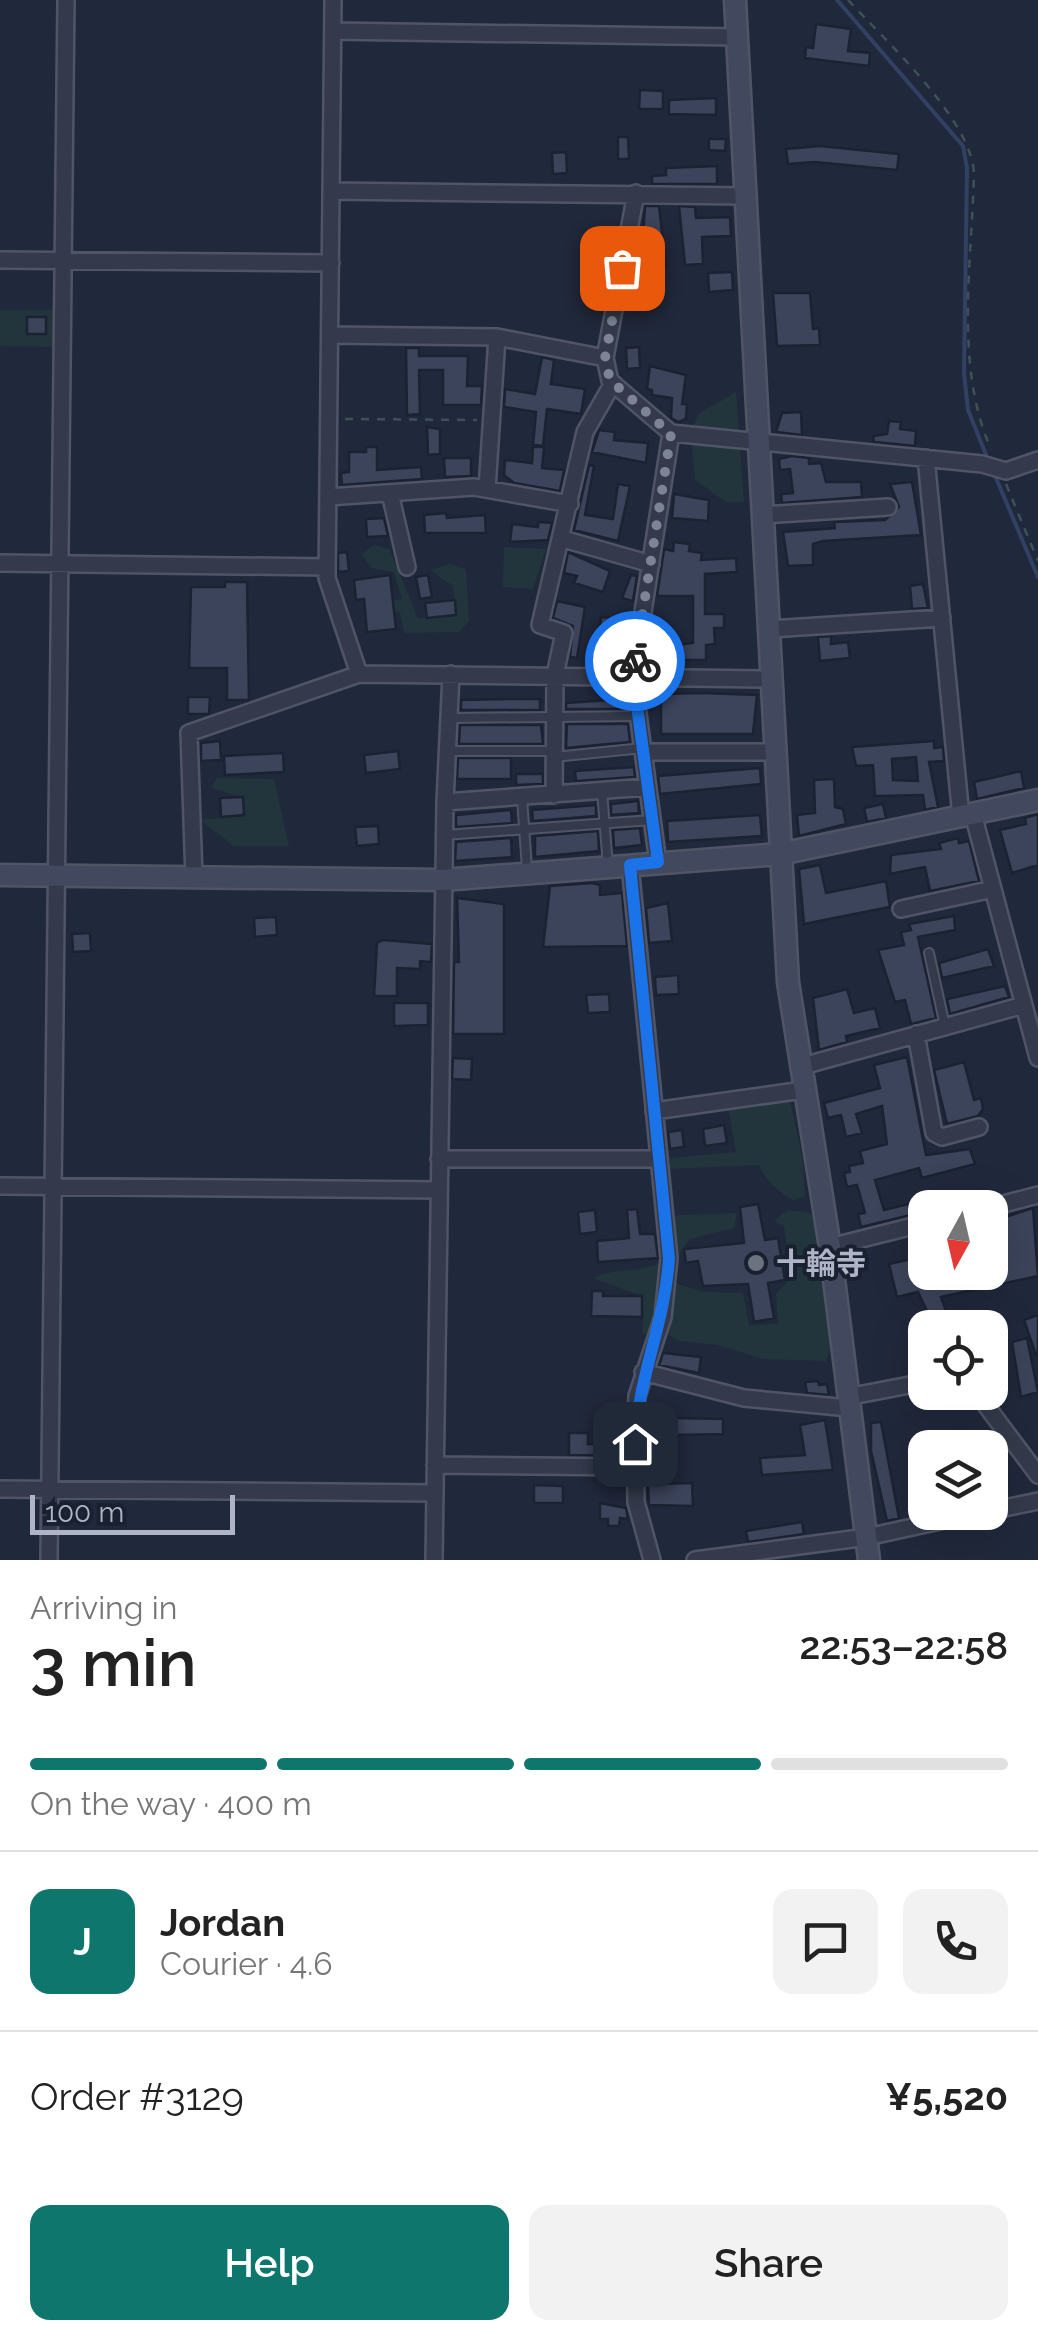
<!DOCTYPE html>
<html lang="en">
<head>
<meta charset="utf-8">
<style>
	:root { --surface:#fff; --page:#f2f2f2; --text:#222; --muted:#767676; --line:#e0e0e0; --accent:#0f766e }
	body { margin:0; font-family:Raleway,"Noto Sans JP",sans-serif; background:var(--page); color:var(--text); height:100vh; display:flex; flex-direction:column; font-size:38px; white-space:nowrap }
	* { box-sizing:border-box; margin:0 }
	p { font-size:32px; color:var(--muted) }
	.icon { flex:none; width:55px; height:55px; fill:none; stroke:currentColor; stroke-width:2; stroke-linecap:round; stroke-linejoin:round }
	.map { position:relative; height:1560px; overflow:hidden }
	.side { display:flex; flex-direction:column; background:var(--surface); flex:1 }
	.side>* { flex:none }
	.needle { width:65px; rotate:188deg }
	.tools { position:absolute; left:908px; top:1190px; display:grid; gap:20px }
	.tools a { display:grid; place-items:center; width:100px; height:100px; border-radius:20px; background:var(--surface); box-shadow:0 10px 40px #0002; font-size:50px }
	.scale { position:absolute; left:30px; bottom:25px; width:205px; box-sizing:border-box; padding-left:10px; border:5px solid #afb5c7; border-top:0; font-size:28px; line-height:35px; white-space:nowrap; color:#afb5c7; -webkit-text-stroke:8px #19202f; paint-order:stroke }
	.pin { position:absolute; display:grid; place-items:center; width:85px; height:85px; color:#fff; margin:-42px; border-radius:20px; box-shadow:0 5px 15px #0006 }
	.courier { position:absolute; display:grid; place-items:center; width:100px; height:100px; margin:-50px; border:8px solid #1a73e8; border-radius:50%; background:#fff; color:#222; box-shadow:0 2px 12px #0007 }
	.overview em { font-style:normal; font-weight:600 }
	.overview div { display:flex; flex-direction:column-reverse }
	.overview { display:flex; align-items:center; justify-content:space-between; height:170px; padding:0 30px }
	h1 { font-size:65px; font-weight:600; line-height:75px }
	.bar { display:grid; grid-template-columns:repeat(4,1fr); gap:15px 10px; align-content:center; height:120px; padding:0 30px }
	.bar i { height:12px; border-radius:8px; background:var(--line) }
	.bar .on { background:var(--accent) }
	.bar p { grid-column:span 4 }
	.line { display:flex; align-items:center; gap:25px; padding:0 30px; border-top:2px solid var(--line) }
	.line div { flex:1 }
	.round { display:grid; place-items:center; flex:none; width:105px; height:105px; border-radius:20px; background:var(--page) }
	.primary-button { display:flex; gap:20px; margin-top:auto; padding:20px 30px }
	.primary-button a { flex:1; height:115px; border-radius:20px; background:var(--accent); color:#fff; font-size:40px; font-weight:600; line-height:115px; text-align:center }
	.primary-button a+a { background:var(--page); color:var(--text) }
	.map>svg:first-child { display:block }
	.green { fill:#22353c }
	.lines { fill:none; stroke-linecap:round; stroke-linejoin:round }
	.stream { stroke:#324163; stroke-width:4 }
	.building { fill:#3c445b; stroke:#1b2232; stroke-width:2.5; fill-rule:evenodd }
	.lane-casing { stroke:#4f5566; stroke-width:12 }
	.street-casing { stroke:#4f5566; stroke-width:20 }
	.secondary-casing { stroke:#4f5566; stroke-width:25 }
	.path { stroke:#3d5156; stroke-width:2.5; stroke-dasharray:8 8; stroke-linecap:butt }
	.lane { stroke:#343a4b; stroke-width:8 }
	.street { stroke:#343a4b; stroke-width:15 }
	.secondary { stroke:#42495e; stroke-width:20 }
	.done { stroke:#7d8496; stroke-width:10; stroke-dasharray:0 18 }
	.route { stroke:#1a73e8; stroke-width:12 }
	.worship-dot { fill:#6b7280; stroke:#19202f; stroke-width:4 }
	.labels { text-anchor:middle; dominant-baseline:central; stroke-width:8; stroke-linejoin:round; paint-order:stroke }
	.poi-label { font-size:30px; font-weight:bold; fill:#afb5c7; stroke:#19202f; text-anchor:start }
</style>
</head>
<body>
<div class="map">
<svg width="1038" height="1560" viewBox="0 0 1038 1560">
	<rect width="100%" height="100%" fill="#20283b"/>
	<path class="green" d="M0 310H63L62 347 0 346Z
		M736 392 744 502H726L695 480 691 435 698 414Z
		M374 545 389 549 418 618 456 614 453 586 430 570 450 564 466 569 469 621 459 632 404 633 400 612 375 609 372 604 402 599 394 572 371 568 362 554Z
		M504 547 546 549 533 589 503 587Z
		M217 778 274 779 289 846H234L200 820 246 816 242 797 211 788Z
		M790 1100 803 1161 805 1197 793 1200C776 1190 767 1182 759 1165L668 1169 671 1158 736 1152 728 1107Z
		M787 1210 817 1214 833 1338 826 1361 763 1359 718 1345 679 1341 658 1329 643 1334 642 1296 593 1278C616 1267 637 1274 659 1263L667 1243 658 1216 737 1213 734 1228 690 1239 680 1252 675 1283 704 1292 743 1293 749 1325 778 1324 776 1294 791 1278 784 1226 774 1221Z"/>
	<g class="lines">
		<path class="stream" d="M837 0 963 146 967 168 964 373 968 410 989 462
			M993 471 1038 577"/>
	</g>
	<path class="building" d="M816 24 851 29 848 51 870 53 869 66 805 58 806 47 813 48Z
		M640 90 663 91V109H639Z
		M716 98V115L669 114V100Z
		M618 137H628L629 159H618Z
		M709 139H726L725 151 709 150Z
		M820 146 899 154 897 170 815 162 788 164 786 149Z
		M566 152 567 173 553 174 552 153Z
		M717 166V184H652V176L666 175V168Z
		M645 206H659L666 266 658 267 661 291 639 293Z
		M679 206 695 207 696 218 730 217 731 236 702 237 703 264 685 265Z
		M732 272 733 290 709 292 708 273Z
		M773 293H810L813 329 819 328 820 345 777 346Z
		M27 317H46V334H27Z
		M639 347 640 368 627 369 626 348Z
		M406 348H419V356H468L467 386H482L481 405H443V370H419L420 414 407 415Z
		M542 357 554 360 551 384 585 389 581 414 547 409 543 446 533 445 536 412 504 407 505 389 535 394Z
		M650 366 686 375 682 404H687L686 419 679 422 671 418 672 398 652 395V390L647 389Z
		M801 412 802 435 776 432 782 413Z
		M889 421 901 422 900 429 916 431 915 446 874 442 873 436 887 434Z
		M427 427 440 429V454L428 455Z
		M599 430 615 432 614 440 648 443 646 463 592 452Z
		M366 447H377V470L421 467 422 479 342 485 341 473 349 472V452H366Z
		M533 447H544L542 468 564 470 560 491 514 483 504 475 505 460 532 463Z
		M792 456 809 458V464L821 463 826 482H861L862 497 782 503 781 494 793 493 790 469 780 470 779 459Z
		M444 458H471V476L445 477Z
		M589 465 594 466 585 515 613 519 618 484 630 486 618 541 574 530Z
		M912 482 921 535 823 541 813 544V565L788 566 783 532 835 528 834 522 885 520 899 507 890 484Z
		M674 494 709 500 708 521 672 518Z
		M446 513 447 518 485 515 486 533H425L424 515Z
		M384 518 388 536 367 537 366 519Z
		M538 522 552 523 548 540 510 542 512 524 538 527Z
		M674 542 690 544 689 551 702 553 701 560 736 558 737 572 705 574V614H724V628H714L715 644 706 645V660H647L649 649 693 643V596H657L664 549 673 551Z
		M347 552 349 571 338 572V553Z
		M568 552 610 571 603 592 574 583 577 576 564 573Z
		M390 575 396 629 367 632 364 599 356 600 354 580Z
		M428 575 432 597 420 599 416 577Z
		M631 575 637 576 633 601 622 598Z
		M225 582H247L249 700H227V668H189L191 587H225Z
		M923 584 928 608 912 609 910 586Z
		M455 600 456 615 427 618 425 603Z
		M557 601 585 607 577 658 570 657 573 626 553 618Z
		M619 614 631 616 623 665 596 662 601 617 618 618Z
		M831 636V644L848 642 850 658 820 661 818 637Z
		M703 693 757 695 753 734H661V694Z
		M188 697H210L209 714H188Z
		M508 699H540V710H461V700Z
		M625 699 626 709H566V703Z
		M567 724H628L630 742 566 748Z
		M460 725H541L543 744H459Z
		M220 741 221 760 201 761V743Z
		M934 741V748L943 747 944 761 929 762 938 807 925 810 923 795 875 796 873 765 856 766 852 747ZM916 757 918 781 893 780 892 759Z
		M398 751 400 769 366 773 364 755Z
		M283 753 284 772 225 775 224 756Z
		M458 758H511V779H457Z
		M634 767 635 777 576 781 575 771Z
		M760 768 761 784 660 794 658 776Z
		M1021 771 1024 788 977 799 974 782Z
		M516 774H543V784L516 785Z
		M834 779 835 807 843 809 846 824 799 836 797 815 815 813 814 780Z
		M243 797 244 815 221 817 220 798Z
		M638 801 639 813 611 815V804Z
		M883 804 886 818 867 822 864 808Z
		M596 805V816L533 821 532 810Z
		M511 810 512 823 456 827V815Z
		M1038 814V865L1012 873 1000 830 1026 824 1025 818Z
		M760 815 762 836 668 842 667 821Z
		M378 826 379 844 357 846 355 827Z
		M640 828 642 845 614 848 613 830Z
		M598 831 599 851 535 857V836Z
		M511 838 512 857 455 861 456 842Z
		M958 838 959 843 969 841 979 881 930 891 925 867 890 874 891 855 941 849 939 843Z
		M820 865 826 893 886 881 890 907 804 924 799 869Z
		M592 883 600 885V895L622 893 627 946 543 947 550 886Z
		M457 898 504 904V1034H453L454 962H459Z
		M668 903 672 941 649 943 646 908Z
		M954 916 955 930 918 937 936 1018 911 1024 905 1000 895 1002 878 950 904 945 901 932 911 930 909 924Z
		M276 917 277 935 255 937 254 918Z
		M90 933 91 951 73 952 72 934Z
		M383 940 432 944 431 962 420 961V969L397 968V996H374L377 943Z
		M988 949 994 966 942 978 939 963Z
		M678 975 679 994 656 995 655 977Z
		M1005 986 1009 997 950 1014 947 999Z
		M847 989 854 1013 875 1008 880 1028 846 1036 847 1042 819 1050 813 998Z
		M609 994 610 1012 588 1013 586 995Z
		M394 1003H428V1025L394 1026Z
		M907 1057 926 1155 970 1149 975 1164 922 1178 919 1168 875 1180 884 1210 908 1204 911 1215 861 1227 858 1214 865 1213 857 1185 847 1187 844 1173 850 1172 849 1166 863 1163 860 1151 887 1144 882 1106 856 1114 862 1133 846 1137 841 1115 828 1118 824 1103 880 1088 874 1065Z
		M453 1058 472 1059 471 1080 452 1079Z
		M964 1062 974 1100 981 1098 983 1109 978 1116 947 1124 934 1070Z
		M724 1125 727 1143 705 1146 703 1129Z
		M682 1130 684 1147 670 1149 668 1132Z
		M758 1204 765 1240 778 1238 785 1280 768 1283 774 1318 754 1322 748 1284 703 1286 698 1261 686 1263 684 1249 744 1243 740 1207Z
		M1033 1208 1038 1276 941 1297 952 1328H935L918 1292 897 1297 889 1264 925 1256V1276L990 1272V1222Z
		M637 1209 640 1234H655L658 1258 598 1262 597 1241 629 1238 627 1210Z
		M595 1210 597 1232 580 1234 578 1212Z
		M592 1291H603V1296H642V1317L591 1316Z
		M1038 1315V1355H1036L1024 1320Z
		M1027 1338 1038 1392 1021 1397 1012 1342Z
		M663 1353 701 1357 699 1373 659 1365Z
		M818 1381 819 1385 827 1384 829 1395 807 1393 805 1382Z
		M648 1406H663V1422H647Z
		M673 1418 723 1419V1434L672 1435Z
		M825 1420 833 1470 762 1475 760 1458 805 1455 800 1425Z
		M881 1422 899 1518 887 1521 871 1451V1423Z
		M569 1433H588V1444L624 1446V1456L569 1455Z
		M655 1470 656 1484 692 1483 693 1506 649 1505 647 1471Z
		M534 1485 563 1486V1503H534Z
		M600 1503 626 1508 628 1519 620 1518 619 1526H608V1519H600Z
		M802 1522 804 1534 748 1542 746 1531Z"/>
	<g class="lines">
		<g class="lane-casing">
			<path id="lane" d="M449 718 638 716
				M448 751H547L554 757 643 748
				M602 791 608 867
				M522 798 527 869
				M444 835 652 820
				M929 953 945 1026"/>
		</g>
		<g class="street-casing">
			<path id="street" d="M333 0 327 578 359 674
				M333 31 737 37
				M332 191 745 196
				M636 193 605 358 610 381 671 433 982 464 1006 471 1038 460
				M0 260 331 263
				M330 335 497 337 605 358
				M926 458 961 817
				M487 489 497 337
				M390 493 407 567
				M328 497 474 487 570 504
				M763 515 888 507
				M563 539 651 564
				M0 563 327 567
				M770 629 942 618
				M451 674 445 802 648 787
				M643 752H776
				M554 795 555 675 564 633 540 625 585 432 613 383
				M973 814 1038 1058
				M658 863 633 676 671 433
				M630 865 669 1258 663 1317 637 1396 635 1427 636 1502 652 1560
				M194 878 189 733 359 674 773 679
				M901 909 993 889
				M916 1034 934 1133 942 1137 979 1127
				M799 1067 1024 1005
				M654 1111 803 1090
				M439 1159H659
				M0 1186 439 1190
				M988 1208 1038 1195
				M830 1247 925 1223
				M643 1372 744 1398 849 1408
				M976 1392 1038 1475
				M847 1397 925 1382
				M435 1465 635 1467
				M0 1489 435 1493
				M990 1511 1038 1501
				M49 1560 66 0
				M434 1560 445 802
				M695 1560 867 1537 981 1512"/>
		</g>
		<g class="secondary-casing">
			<path id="secondary" d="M735 0 788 982 830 1247 869 1560
				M0 875 442 880 780 854 1038 800"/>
		</g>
		<path class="path" d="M848 0C885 40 971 119 974 173 972 262 954 366 991 449
			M345 419 477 420
			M1006 484 1038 561"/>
		<use href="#lane" class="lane"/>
		<use href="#street" class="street"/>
		<use href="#secondary" class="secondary"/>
	</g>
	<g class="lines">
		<path class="done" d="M622 268 605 358 610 380 671 434 635 661"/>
		<path class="route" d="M635 1444C638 1376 665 1324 669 1258L630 865 658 862 633 676 635 661"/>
	</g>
	<circle class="worship-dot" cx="756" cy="1263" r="10"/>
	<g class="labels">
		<g class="poi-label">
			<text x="776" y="1263">十輪寺</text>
		</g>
	</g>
</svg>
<div class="tools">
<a><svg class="needle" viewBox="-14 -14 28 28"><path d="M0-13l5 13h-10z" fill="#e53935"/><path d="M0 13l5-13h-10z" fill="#767676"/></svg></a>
<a><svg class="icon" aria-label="locate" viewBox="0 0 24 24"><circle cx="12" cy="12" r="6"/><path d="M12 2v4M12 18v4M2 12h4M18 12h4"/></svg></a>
<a><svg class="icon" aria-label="layers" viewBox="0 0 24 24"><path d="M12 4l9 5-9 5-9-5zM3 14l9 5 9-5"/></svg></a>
</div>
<div class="scale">100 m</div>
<div class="pin" style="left:622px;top:268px;background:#ea580c"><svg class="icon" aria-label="bag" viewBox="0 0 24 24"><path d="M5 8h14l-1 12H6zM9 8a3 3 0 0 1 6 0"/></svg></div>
<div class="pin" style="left:635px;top:1444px;background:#1f2937"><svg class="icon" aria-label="home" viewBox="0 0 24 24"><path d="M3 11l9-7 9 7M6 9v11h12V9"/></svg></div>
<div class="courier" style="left:635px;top:661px"><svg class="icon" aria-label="bike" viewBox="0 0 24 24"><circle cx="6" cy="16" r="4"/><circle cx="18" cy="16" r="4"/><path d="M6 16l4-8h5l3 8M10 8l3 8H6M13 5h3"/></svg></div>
</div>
<section class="side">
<div class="overview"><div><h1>3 min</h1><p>Arriving in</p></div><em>22:53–22:58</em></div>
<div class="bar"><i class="on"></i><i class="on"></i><i class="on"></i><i></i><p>On the way · 400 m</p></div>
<div class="line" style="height:180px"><b class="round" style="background:var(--accent);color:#fff">J</b><div><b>Jordan</b><p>Courier · 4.6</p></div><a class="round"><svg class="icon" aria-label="chat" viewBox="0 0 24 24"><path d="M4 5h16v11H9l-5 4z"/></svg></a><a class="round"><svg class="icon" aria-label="phone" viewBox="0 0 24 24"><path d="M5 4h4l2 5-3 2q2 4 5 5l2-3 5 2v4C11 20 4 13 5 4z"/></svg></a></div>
<div class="line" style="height:130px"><div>Order #3129</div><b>¥5,520</b></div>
<div class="primary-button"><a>Help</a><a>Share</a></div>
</section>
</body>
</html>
